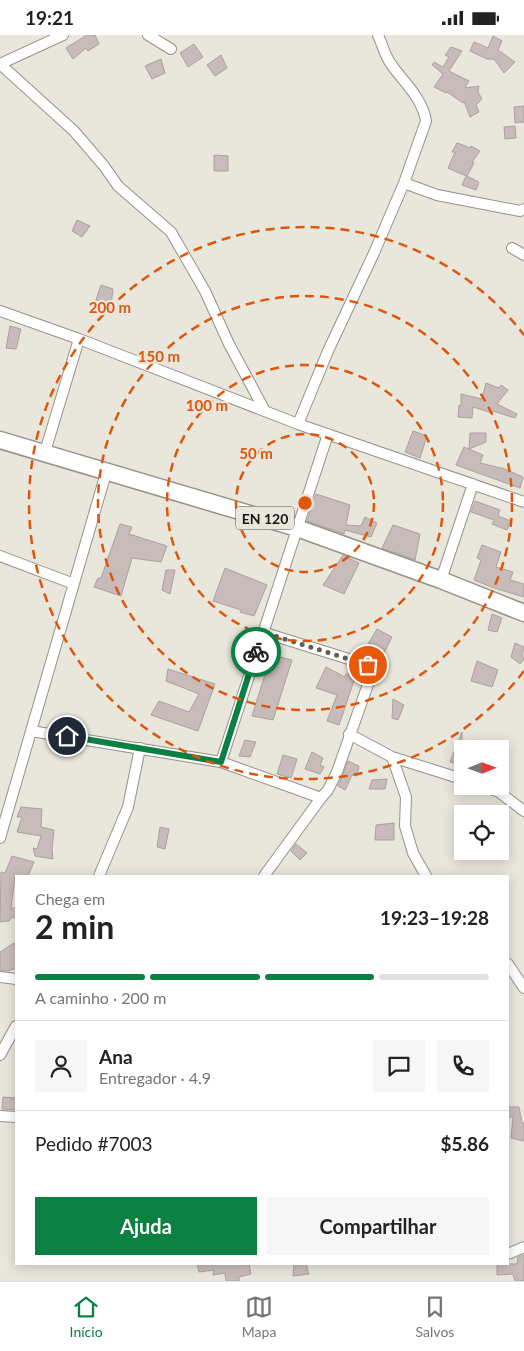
<!DOCTYPE html>
<html lang="pt">
<head>
<meta charset="utf-8">
<style>
	:root { --surface:#fff; --page:#f6f6f6; --text:#222; --muted:#767676; --line:#e0e0e0; --accent:#0b8043 }
	body { margin:0; font-family:Lato,sans-serif; background:var(--page); color:var(--text); height:100vh; display:flex; flex-direction:column; font-size:19px; white-space:nowrap }
	* { box-sizing:border-box; margin:0 }
	p { font-size:16px; color:var(--muted) }
	.icon { flex:none; width:28px; height:28px; fill:none; stroke:currentColor; stroke-width:2; stroke-linecap:round; stroke-linejoin:round }
	.map { position:relative; flex:1; overflow:hidden }
	.sheet { position:absolute; left:15px; top:840px; width:494px; height:390px; display:flex; flex-direction:column; background:var(--surface); border-radius:0px; box-shadow:0 2px 12px #0003 }
	.sheet>* { flex:none }
	.needle { width:32px; rotate:89deg }
	.controls { position:absolute; left:454px; top:705px; display:grid; gap:10px }
	.controls a { display:grid; place-items:center; width:55px; height:55px; border-radius:0px; background:var(--surface); box-shadow:0 2px 12px #0003; font-size:25px }
	.pin { position:absolute; display:grid; place-items:center; width:42px; height:42px; color:#fff; margin:-21px; border:2px solid #fff; border-radius:50%; box-shadow:0 1px 5px #0007 }
	.courier { position:absolute; display:grid; place-items:center; width:50px; height:50px; margin:-25px; border:4px solid #0b8043; border-radius:50%; background:#fff; color:#222; box-shadow:0 1px 6px #0007 }
	.summary em { font-style:normal; font-weight:700 }
	.summary div { display:flex; flex-direction:column-reverse }
	.summary { display:flex; align-items:center; justify-content:space-between; height:85px; padding:0 20px }
	h1 { font-size:32px; font-weight:700; line-height:38px }
	.bar { display:grid; grid-template-columns:repeat(4,1fr); gap:8px 5px; align-content:center; height:60px; padding:0 20px }
	.bar i { height:6px; border-radius:4px; background:var(--line) }
	.bar .on { background:var(--accent) }
	.bar p { grid-column:span 4 }
	.line { display:flex; align-items:center; gap:12px; padding:0 20px; border-top:1px solid var(--line) }
	.line div { flex:1 }
	.round { display:grid; place-items:center; flex:none; width:52px; height:52px; border-radius:0px; background:var(--page) }
	.primary-button { display:flex; gap:10px; margin-top:auto; padding:10px 20px }
	.primary-button a { flex:1; height:58px; border-radius:0px; background:var(--accent); color:#fff; font-size:20px; font-weight:700; line-height:58px; text-align:center }
	.primary-button a+a { background:var(--page); color:var(--text) }
	.status { display:flex; justify-content:space-between; align-items:center; height:35px; padding:0 25px; background:var(--surface); direction:ltr }
	.status svg { height:14px; fill:currentColor }
	.menu { display:flex; justify-content:space-around; align-items:center; height:70px; border-top:1px solid var(--line); background:var(--surface); font-size:14px; color:var(--muted) }
	.menu a { display:grid; justify-items:center; gap:2px }
	.menu .on { color:var(--accent) }
	.map>svg:first-child { display:block }
	.building { fill:#c8bcba; stroke:#aca19f }
	.lines { fill:none; stroke-linecap:round; stroke-linejoin:round }
	.street-casing { stroke:#959288; stroke-width:12 }
	.primary-casing { stroke:#959288; stroke-width:19 }
	.street { stroke:#fff; stroke-width:10 }
	.primary { stroke:#fff; stroke-width:16 }
	.done { stroke:#605f59; stroke-width:5; stroke-dasharray:0 9 }
	.route { stroke:#0b8043; stroke-width:6 }
	.ring { fill:none; stroke:#de560c; stroke-width:2.5; stroke-dasharray:9 6 }
	.labels { text-anchor:middle; dominant-baseline:central; stroke-width:4.5; stroke-linejoin:round; paint-order:stroke }
	.shield { fill:#e9e6dc; stroke:#56544f; stroke-width:1 }
	.shield-label { font-size:14px; font-weight:bold; fill:#171613 }
	.centre { fill:#de560c; stroke:#e9e6dc; stroke-width:2.5 }
	.ring-label { font-size:15px; text-anchor:middle; font-weight:bold; fill:#de560c; stroke:#e9e6dc; stroke-width:4.5; stroke-linejoin:round; paint-order:stroke }
</style>
</head>
<body>
<div class="status"><b>19:21</b><svg viewBox="0 0 49 12"><path d="M0 12V9h3v3zM5 12V6h3v6zM10 12V3h3v9zM15 12V0h3v12zM26 1h20v11H26zM47 4h2v5h-2z"/></svg></div>
<div class="map">
<svg width="524" height="1246" viewBox="0 0 524 1246">
	<rect width="100%" height="100%" fill="#e9e6dc"/>
	<path class="building" d="M87 0H95L99 9 88 16 86 13 73 24 66 13Z
		M493 1 502 6 498 15 515 27 504 38 494 24H487L470 16 474 7 488 13Z
		M194 9 203 22 188 32 180 18Z
		M451 12 462 16 449 36 469 46 465 53 479 51 478 57 482 64 476 70 479 77 470 82 464 66 463 68 447 57 446 58 434 52 443 39 432 30 434 27 443 32 449 22 445 20Z
		M221 20 227 33 215 41 207 30Z
		M161 24 165 38 152 44 145 31Z
		M524 71V87L515 88 514 72Z
		M515 91 516 103 505 104 504 92Z
		M457 108 471 113V111L480 116 472 127 474 128 467 141 479 147 476 155 462 150 466 141 448 133 455 117H452Z
		M214 120 228 121V136H214Z
		M77 185 90 191 82 202 72 196Z
		M101 250 113 254 111 271 96 265Z
		M10 291 21 294 16 314 6 313Z
		M486 348 499 353 501 350 508 355 497 369 517 379 515 383 493 376 492 378 473 372 472 383 458 382 459 370 461 371V359L482 364Z
		M413 396 427 401 420 423 405 417Z
		M470 398H486V407L469 414Z
		M464 412 483 420 480 428 505 434 523 442 520 453 456 430Z
		M316 459 350 470 346 490 361 491 365 482 377 488 371 502 345 495 344 499 307 486Z
		M475 466 500 475 498 481 511 486 507 495 492 489 494 485 471 477Z
		M120 489 132 492 129 499 167 511 161 527 132 523 121 561 94 552 98 543H101Z
		M393 490 420 499 415 525 382 513Z
		M482 510 501 517 496 532 513 537 510 545 524 549V562L494 553 474 545 481 525 477 523Z
		M343 520 359 528 344 559 323 550Z
		M225 533 267 550 254 581 240 577 241 575 213 566Z
		M166 535H175L170 559 162 555Z
		M492 579 502 583 497 597 488 595Z
		M377 594 392 602 381 624 365 614Z
		M515 608 524 612 522 620 524 624 520 629 511 622Z
		M271 620 292 625 273 685 252 681Z
		M477 626 498 635 492 652 471 646Z
		M326 632 345 642 346 639 356 640 339 690 327 686 337 660 316 653Z
		M168 634 215 649 198 696 151 680 159 666 189 677 199 659 166 646Z
		M393 664 404 670 398 685 392 683Z
		M462 697V713L472 705 491 714H462V730L450 727Z
		M245 705 256 707 250 722 239 721Z
		M312 717 323 723 320 730 324 732 320 739 305 734Z
		M283 720 297 724 291 743 277 739Z
		M348 726 359 731 357 741 352 740 345 755 338 751Z
		M387 744 385 754H369L372 745Z
		M21 772 42 774 41 792 54 795 52 814 53 824 35 821 33 813 37 814 41 801 17 797 22 782H17Z
		M394 788V805H375L376 790Z
		M160 792 169 794 165 814 157 812Z
		M296 809 307 818 300 825 291 816Z
		M12 821 34 827 28 841H15L11 874 16 872V882L11 883 9 886 0 887 1 837 5 838Z
		M14 908 16 914V933L8 936 0 935V917Z
		M3 1062 16 1063V1075L2 1074Z
		M508 1072H519L522 1088H524V1106L511 1103 513 1082H508Z
		M524 1220V1246H515L513 1239 497 1240V1229H517L518 1222Z
		M197 1229H249L251 1239 239 1242V1246H226L225 1238 213 1240 214 1235 199 1237Z
		M294 1229H306L309 1239 293 1241Z"/>
	<g class="lines">
		<g class="street-casing">
			<path id="street" d="M148 0 171 14
				M0 29 74 96 104 131 118 151 171 197 205 256 229 309 265 376
				M0 29 63 0
				M404 148 437 160 520 176 524 174
				M512 213 524 220
				M0 276 79 304 298 389 524 467
				M298 389 328 316 374 218 404 148 426 86C422 62 404 48 391 29 385 21 382 9 378 0
				M44 420 79 304
				M0 521 74 549
				M441 545 473 449
				M31 696 221 727 321 763 328 755 337 737 372 638V633L368 630 262 597
				M349 699 392 722 462 744
				M392 722 406 762 405 791 413 818 426 841
				M221 727 328 399
				M483 751 499 757 524 776
				M0 803 106 438
				M99 841 128 772 140 713
				M264 841 321 763
				M508 929 524 953
				M0 942 16 944
				M0 1020 16 991
				M0 1081 16 1082
				M508 1219 524 1212"/>
		</g>
		<g class="primary-casing">
			<path id="primary" d="M0 405 297 493 441 545 524 578"/>
		</g>
		<use href="#street" class="street"/>
		<use href="#primary" class="primary"/>
	</g>
	<g class="lines">
		<path class="done" d="M256 617 262 597 368 630"/>
		<path class="route" d="M67 701 221 727 256 617"/>
	</g>
	<g class="ring">
		<circle cx="305" cy="468" r="69"/>
		<circle cx="305" cy="468" r="138"/>
		<circle cx="305" cy="468" r="207"/>
		<path d="M524 636A276 276 0 1 1 524 300"/>
	</g>
	<g class="labels">
		<rect class="shield" x="236" y="471.5" width="58" height="23" rx="4"/>
		<g class="shield-label">
			<text x="265" y="483">EN 120</text>
		</g>
	</g>
	<circle cx="305" cy="468" r="8" class="centre"/>
	<g class="ring-label">
		<text x="110" y="278">200 m</text>
		<text x="159" y="327">150 m</text>
		<text x="207" y="376">100 m</text>
		<text x="256" y="424">50 m</text>
	</g>
</svg>
<div class="controls">
<a><svg class="needle" viewBox="-14 -14 28 28"><path d="M0-13l5 13h-10z" fill="#e53935"/><path d="M0 13l5-13h-10z" fill="#767676"/></svg></a>
<a><svg class="icon" aria-label="locate" viewBox="0 0 24 24"><circle cx="12" cy="12" r="6"/><path d="M12 2v4M12 18v4M2 12h4M18 12h4"/></svg></a>
</div>
<div class="pin" style="left:368px;top:630px;background:#ea580c"><svg class="icon" aria-label="bag" viewBox="0 0 24 24"><path d="M5 8h14l-1 12H6zM9 8a3 3 0 0 1 6 0"/></svg></div>
<div class="pin" style="left:67px;top:701px;background:#1f2937"><svg class="icon" aria-label="home" viewBox="0 0 24 24"><path d="M3 11l9-7 9 7M6 9v11h12V9"/></svg></div>
<div class="courier" style="left:256px;top:617px"><svg class="icon" aria-label="bike" viewBox="0 0 24 24"><circle cx="6" cy="16" r="4"/><circle cx="18" cy="16" r="4"/><path d="M6 16l4-8h5l3 8M10 8l3 8H6M13 5h3"/></svg></div>
<section class="sheet">
<div class="summary"><div><h1>2 min</h1><p>Chega em</p></div><em>19:23–19:28</em></div>
<div class="bar"><i class="on"></i><i class="on"></i><i class="on"></i><i></i><p>A caminho · 200 m</p></div>
<div class="line" style="height:90px"><a class="round"><svg class="icon" aria-label="person" viewBox="0 0 24 24"><circle cx="12" cy="8" r="4"/><path d="M4 21q1-7 8-7t8 7"/></svg></a><div><b>Ana</b><p>Entregador · 4.9</p></div><a class="round"><svg class="icon" aria-label="chat" viewBox="0 0 24 24"><path d="M4 5h16v11H9l-5 4z"/></svg></a><a class="round"><svg class="icon" aria-label="phone" viewBox="0 0 24 24"><path d="M5 4h4l2 5-3 2q2 4 5 5l2-3 5 2v4C11 20 4 13 5 4z"/></svg></a></div>
<div class="line" style="height:65px"><div>Pedido #7003</div><b>$5.86</b></div>
<div class="primary-button"><a>Ajuda</a><a>Compartilhar</a></div>
</section>
</div>
<nav class="menu">
<a class="on"><svg class="icon" aria-label="home" viewBox="0 0 24 24"><path d="M3 11l9-7 9 7M6 9v11h12V9"/></svg>Início</a>
<a><svg class="icon" aria-label="map" viewBox="0 0 24 24"><path d="M3 6l6-2 6 2 6-2v14l-6 2-6-2-6 2zM9 4v14M15 6v14"/></svg>Mapa</a>
<a><svg class="icon" aria-label="saved" viewBox="0 0 24 24"><path d="M7 4h10v16l-5-4-5 4z"/></svg>Salvos</a>
</nav>
</body>
</html>
